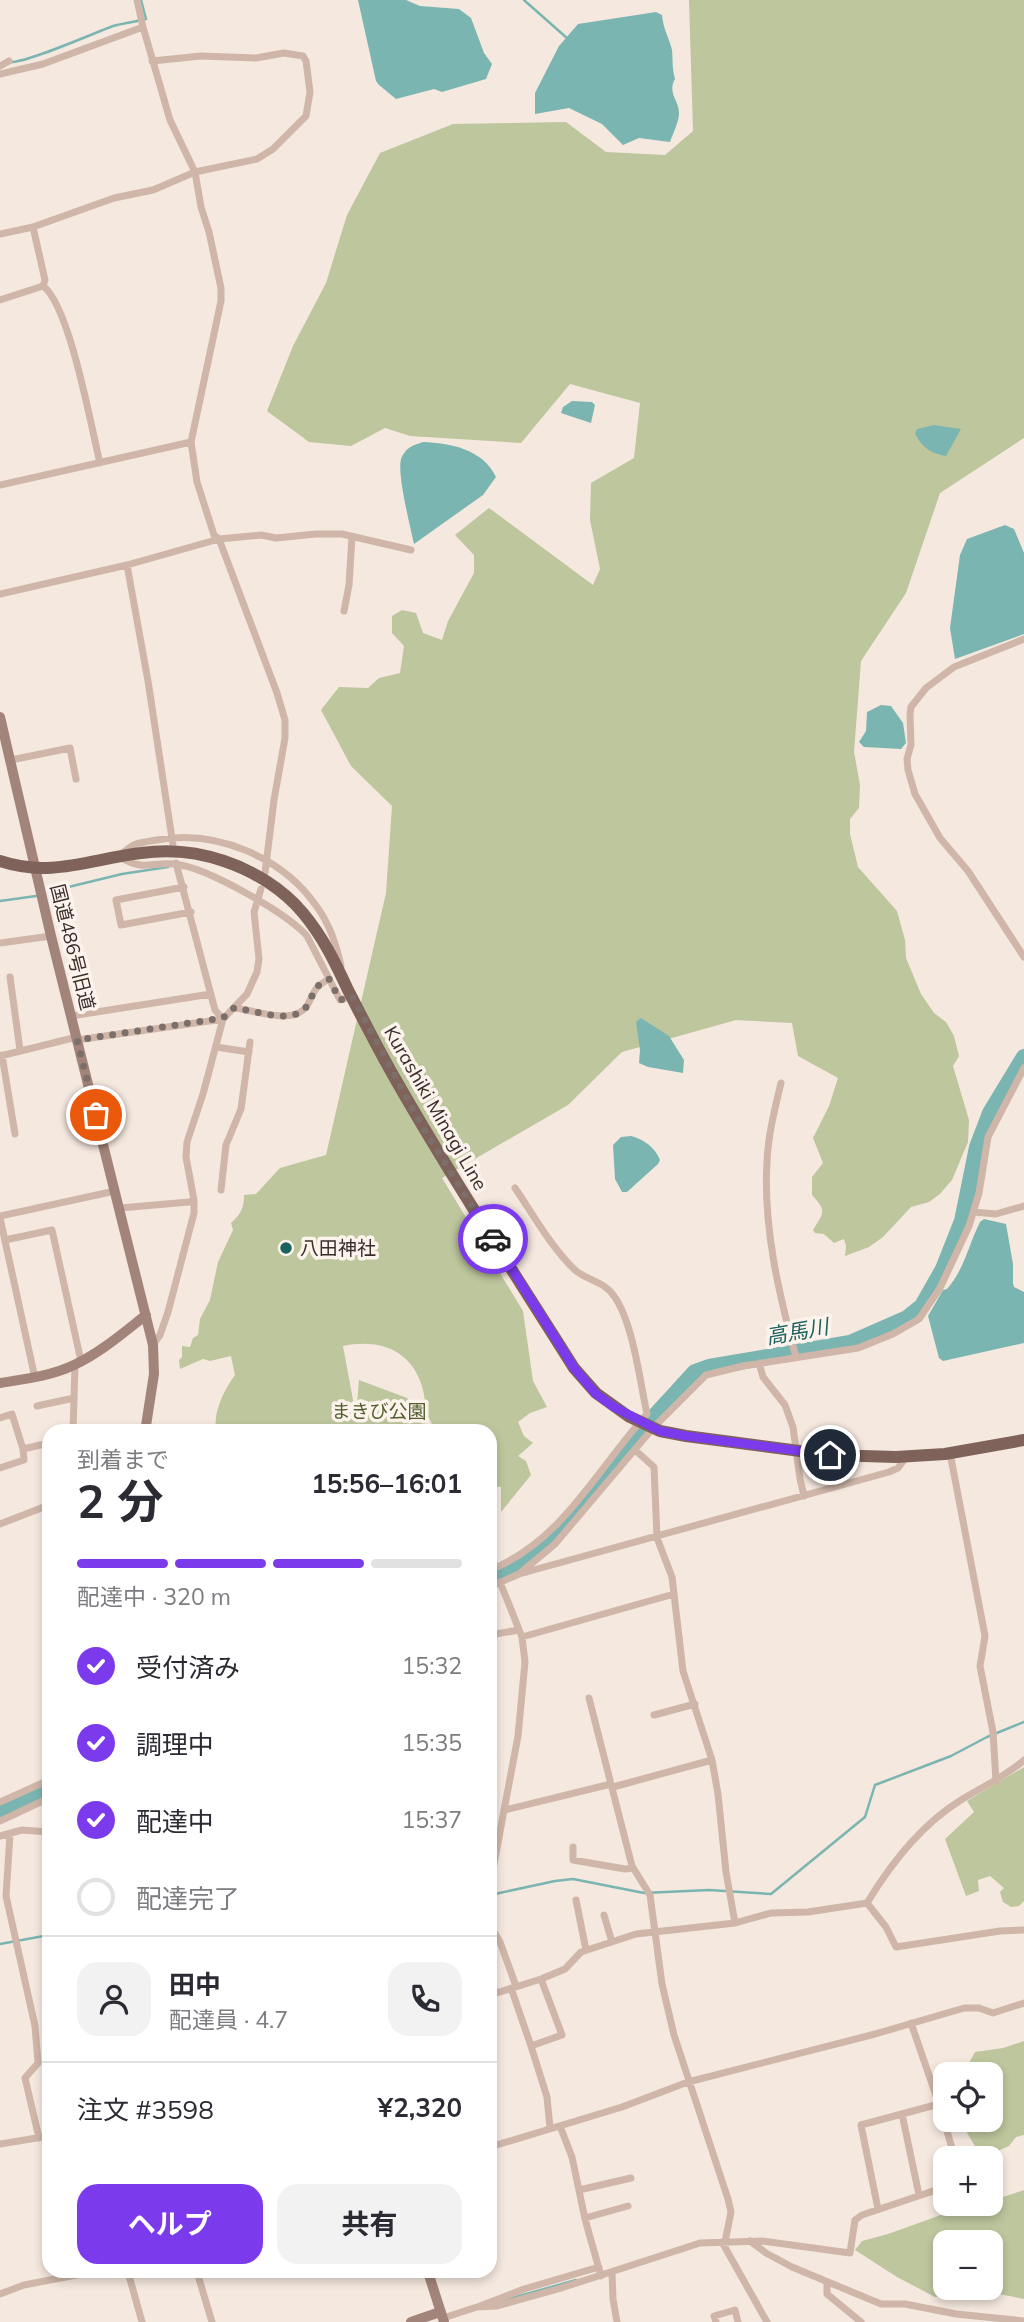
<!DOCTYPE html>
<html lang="ja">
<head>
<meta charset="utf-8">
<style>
	:root { --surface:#fff; --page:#f2f2f3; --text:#2b2b33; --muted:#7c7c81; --line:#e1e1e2; --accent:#7c3aed }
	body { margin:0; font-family:Mulish,"Noto Sans JP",sans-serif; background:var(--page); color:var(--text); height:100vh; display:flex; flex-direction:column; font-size:26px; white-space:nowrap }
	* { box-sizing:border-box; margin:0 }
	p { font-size:23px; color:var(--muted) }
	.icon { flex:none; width:38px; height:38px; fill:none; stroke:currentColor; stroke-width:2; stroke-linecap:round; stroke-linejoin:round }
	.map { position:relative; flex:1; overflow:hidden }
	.drawer { position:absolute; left:42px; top:1424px; width:455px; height:854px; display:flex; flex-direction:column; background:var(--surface); border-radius:21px; box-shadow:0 4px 10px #0003 }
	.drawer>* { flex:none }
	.controls { position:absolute; left:933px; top:2062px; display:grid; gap:14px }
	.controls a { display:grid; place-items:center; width:70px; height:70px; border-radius:14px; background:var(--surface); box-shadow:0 4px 10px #0003; font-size:35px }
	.pin { position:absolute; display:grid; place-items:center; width:60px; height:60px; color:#fff; margin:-30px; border:4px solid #fff; border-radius:50%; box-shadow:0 2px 7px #0007 }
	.courier { position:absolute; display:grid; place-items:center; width:70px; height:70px; margin:-35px; border:5px solid #7c3aed; border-radius:50%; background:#fff; color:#222; box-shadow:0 2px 9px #0007 }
	.overview em { font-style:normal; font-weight:700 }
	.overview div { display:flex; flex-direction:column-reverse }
	.overview { display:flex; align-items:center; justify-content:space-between; height:119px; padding:0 35px }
	h1 { font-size:46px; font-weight:700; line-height:52px }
	.bar { display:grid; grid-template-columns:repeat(4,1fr); gap:10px 7px; align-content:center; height:84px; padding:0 35px }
	.bar i { height:9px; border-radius:5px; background:var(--line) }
	.bar .current { background:var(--accent) }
	.bar p { grid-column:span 4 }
	.line { display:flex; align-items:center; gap:18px; padding:0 35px; border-top:2px solid var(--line) }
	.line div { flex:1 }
	.round { display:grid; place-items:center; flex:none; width:74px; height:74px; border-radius:21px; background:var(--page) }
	ol { padding:0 35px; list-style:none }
	li { display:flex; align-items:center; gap:21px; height:77px }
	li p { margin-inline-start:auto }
	li .icon { padding:7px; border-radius:50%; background:var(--accent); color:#fff; stroke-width:4 }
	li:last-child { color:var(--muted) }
	li i { width:38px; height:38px; border:4px solid var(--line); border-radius:50% }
	.cta { display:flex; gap:14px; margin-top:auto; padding:14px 35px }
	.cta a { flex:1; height:80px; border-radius:21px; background:var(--accent); color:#fff; font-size:28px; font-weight:700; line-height:80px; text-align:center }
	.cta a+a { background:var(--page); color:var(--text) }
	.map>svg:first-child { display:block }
	.green { fill:#bdc69d; fill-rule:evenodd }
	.water { fill:#7bb5b1 }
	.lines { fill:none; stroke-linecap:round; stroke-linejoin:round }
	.stream { stroke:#7bb5b1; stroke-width:2.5 }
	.river { stroke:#7bb5b1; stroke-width:16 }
	.street { stroke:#cfb6a9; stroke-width:7 }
	.secondary { stroke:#a3847a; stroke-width:10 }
	.primary { stroke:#7f6259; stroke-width:12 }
	.done { stroke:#7c6e69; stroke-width:7; stroke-dasharray:0 12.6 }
	.route { stroke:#7c3aed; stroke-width:9 }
	.poi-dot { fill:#1b615e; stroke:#fcf3ec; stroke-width:2.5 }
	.labels { text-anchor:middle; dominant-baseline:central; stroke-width:7; stroke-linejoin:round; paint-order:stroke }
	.street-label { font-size:19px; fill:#3b2d2a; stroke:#fcf3ec }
	.poi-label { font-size:19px; fill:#3b2d2a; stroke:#fcf3ec; text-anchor:start }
	.park-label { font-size:19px; fill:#505c2b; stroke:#fcf3ec }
	.water-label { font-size:21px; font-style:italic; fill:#1b615e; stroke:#fcf3ec }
</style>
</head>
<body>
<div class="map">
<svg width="1024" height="2322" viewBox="0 0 1024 2322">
	<rect width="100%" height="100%" fill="#f5e8df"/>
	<path class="green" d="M689 0H1024V438L940 493 906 593 861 661 854 752 860 785 859 808 850 819V834L858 867 897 911 905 940 906 958 921 994 934 1013 946 1022 954 1036 959 1056 953 1066 969 1120 968 1142 952 1180 940 1194 929 1202 911 1207 883 1237 869 1247 845 1256 846 1246 844 1239 834 1243 824 1234 815 1233 813 1230C824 1212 827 1211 812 1195V1177L823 1163 813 1138 829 1106 838 1078 798 1056 792 1023 736 1020 622 1052 568 1105 442 1178 523 1311 533 1381 547 1407 530 1413 518 1422 524 1436 533 1443 518 1456 526 1461 531 1475 501 1512V1487L490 1486V1432L437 1431C421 1409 428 1408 422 1386 410 1348 377 1339 343 1346L356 1416 359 1380 407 1398 431 1431H216C213 1412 224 1390 235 1375L231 1356 210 1361 203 1359 180 1369 179 1360 182 1357V1346L190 1347 193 1338 198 1335 200 1319 210 1300 218 1262 233 1230 231 1223C241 1214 244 1208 244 1195L256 1194 280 1168 326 1155 386 893 392 806 351 766 321 710 339 687 368 688 379 678 400 673 404 646 392 633V616L402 610 416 613 423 633 442 640 448 621 474 573V555L455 535 489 508 593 585 600 569 590 520 591 483 634 458 640 403 570 384 521 443 410 436 385 428 351 446 309 442 267 411 293 346 326 283 347 215 380 153 453 124 566 122 606 152 665 155 693 131Z
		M1024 1767V1901L1019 1906 1011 1907 1003 1902 1000 1892 1004 1888 990 1876 978 1880 979 1891 966 1896 945 1839 974 1812 967 1801Z
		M1024 2041V2135L1016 2137 1009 2146 982 2158 959 2119H990V2074H963L975 2052 1003 2048Z
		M1024 2190V2299L979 2290 935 2297 897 2277 855 2250 862 2241 888 2234 941 2215 990 2203 991 2201ZM945 2242H990V2287H945Z"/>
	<path class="water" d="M358 0H406L420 6 459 9 471 18 484 53 492 64 486 79 442 92 434 89 396 99 379 85 376 81Z
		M656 12 662 15C663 29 670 40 672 50 673 61 672 68 675 79 667 93 679 100 679 113 679 122 673 133 670 142L639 138 623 145 602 124 569 108 535 114V93L559 46 578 24Z
		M572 401 592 402 595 405 591 423 561 413 563 407Z
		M934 425 961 429 946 456C930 453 923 448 915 434L917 429Z
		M423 442C450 443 483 449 496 477L483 495 414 544C410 525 397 475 401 459 405 448 413 445 423 442Z
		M1005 525 1014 529 1024 553V634L955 659 950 628 960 555 967 539Z
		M881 705 891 706 903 723 906 743 901 749 864 747 859 742 866 731 867 712Z
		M641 1018 669 1036 684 1060 683 1073 648 1067 639 1063 640 1050 636 1022Z
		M631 1136C643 1139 655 1147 660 1160L658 1164 627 1192H622L615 1179 613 1145 621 1137Z
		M984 1219 1006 1224 1013 1264V1283L1014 1287 1024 1292V1343L943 1361 939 1358 928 1316 943 1290 947 1289C964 1270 969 1244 980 1222Z"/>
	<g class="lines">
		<path class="stream" d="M524 0 568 39
			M9 62C22 65 94 33 113 26 124 23 135 22 146 19L141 0
			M56 890 122 874 168 867
			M0 901 36 896
			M490 1895 555 1881 573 1879 644 1893 709 1890 771 1894 865 1817 875 1785 951 1756 987 1737 1024 1722
			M0 1944 49 1935
			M505 2300 576 2280"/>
		<path class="river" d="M490 1579C555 1551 590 1491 634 1439 654 1416 675 1394 695 1372L709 1367 850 1343 907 1318 922 1306 943 1269 962 1221 977 1147 990 1113 1024 1057
			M0 1811 49 1790"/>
		<path class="street" d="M137 0 143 27 170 120 195 172 201 207 209 232 221 288V301L191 442 197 482 214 535 219 539 277 693 285 720V738L274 800 265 873
			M0 66 9 61
			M0 74 43 64 143 27
			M0 234 33 227
			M43 286C70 306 91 427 100 463
			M0 300 43 286 45 280 33 227 114 198 153 190 195 172 257 159 273 149 306 116 310 92 306 61 303 56 284 53 256 58 201 56 152 61
			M0 485 191 442
			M127 565 148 681 173 845
			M0 594 127 565 219 539 261 535 276 538 316 534H342L411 550
			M344 611 349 585 352 537
			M1024 639 954 667 926 688 911 707 910 714 911 745 907 759 908 770 915 794 940 838 968 871 1024 957
			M11 760 70 748 76 779
			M176 863 215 1010 223 1019
			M184 887 116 900 121 925 191 912
			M0 943 51 936
			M341 966C336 944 330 925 317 907 283 857 216 829 157 840 151 841 142 842 136 844 130 847 124 852 118 856 144 872 149 862 175 864 206 867 287 913 307 936L340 1000 352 996
			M10 977 20 1050
			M234 1008C255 1010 296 1027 308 1004 315 991 314 987 329 979
			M71 1016 211 994
			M77 1040 223 1019 247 994 257 972 259 959 254 912 261 889
			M216 1047 249 1052
			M2 1055 15 1134
			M0 1056 77 1037
			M781 1083C775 1108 768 1135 767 1162 763 1226 779 1295 796 1357
			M221 1190 226 1145 241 1109 250 1042
			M120 1208 189 1202 194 1200
			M974 1212 996 1214 1024 1206
			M0 1216 115 1191
			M0 1218 35 1378
			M5 1240 52 1230 81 1361
			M153 1345 160 1335 168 1312 194 1213V1200L186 1157 187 1142 203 1094 223 1019
			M759 1363 763 1377 785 1405 793 1427 800 1479 804 1496
			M37 1406 74 1398
			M0 1418 12 1414 23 1449
			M73 1432 75 1365
			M635 1450 654 1467 657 1538 672 1577 683 1671 712 1760 718 1794 726 1872 735 1923
			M950 1453 985 1636 980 1666 993 1732 996 1781
			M0 1468 24 1460 23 1449 49 1443
			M0 1524 49 1505
			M490 1570C563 1541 596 1470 647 1414 640 1382 633 1322 614 1296 603 1280 587 1281 575 1270 551 1247 534 1216 515 1188
			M519 1574 555 1544 653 1428 706 1375 743 1366 858 1348 893 1334 919 1319 940 1288 969 1226 979 1193 988 1137 1024 1068
			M490 1587 519 1574 889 1472 898 1468 907 1456
			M490 1635 519 1630
			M522 1637 674 1594
			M654 1715 695 1704
			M611 1784 632 1866 650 1895 662 1984 674 2035 728 2199 731 2212 725 2242
			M613 1787 712 1760
			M0 1802 49 1780
			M505 1810 611 1784 589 1698
			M0 1821 49 1798
			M10 1834 6 1896 35 2026 38 2063 25 2078 39 2138
			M0 1836 22 1830 49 1832
			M573 1847V1860L625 1869 633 1868
			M490 1885 518 1736 525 1662 522 1637 500 1582
			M576 1900 586 1950
			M867 1903C890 1865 922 1824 961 1800 982 1787 1005 1777 1024 1760
			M867 1903 886 1927 896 1947 1000 1931 1024 1930
			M604 1915 612 1942
			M490 1925 500 1942 516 1986
			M541 1979 562 2035 531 2046 547 2097 550 2128
			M511 1988 531 2046
			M490 1995 541 1979 565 1969 581 1952 636 1934 735 1923 771 1913 808 1912 867 1903
			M911 2023 939 2104 945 2112
			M902 2114 919 2195
			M946 2119V2128L955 2158
			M560 2126 572 2157 585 2219 601 2276
			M0 2144 49 2136
			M490 2147 622 2107 688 2082 875 2034 964 2008H979L993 2013 1024 2003
			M579 2190 631 2178
			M878 2209 861 2125 939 2104
			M585 2218 628 2206
			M750 2241 766 2253 792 2267 881 2304H905L956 2314 1024 2321
			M722 2242 767 2322
			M128 2272 142 2322
			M197 2272 212 2322
			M612 2272 613 2299 617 2322
			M827 2283V2294L861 2322
			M0 2294 24 2285 92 2272
			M480 2306 524 2289 599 2267
			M443 2318 477 2307 497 2306 558 2289 700 2243 762 2241 850 2253 855 2220 862 2215 945 2187
			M716 2322 714 2316 735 2310 738 2322"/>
		<path class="secondary" d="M0 717 51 936 153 1345 154 1374 145 1432
			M0 1383C25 1379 51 1376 74 1365 100 1353 123 1333 146 1315
			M428 2272 444 2322
			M411 2322 440 2312"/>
		<path class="primary" d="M0 861C50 878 91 859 141 853 169 849 198 852 224 861 254 871 283 889 303 913 323 937 335 962 348 990 363 1019 377 1047 393 1075 450 1175 513 1271 574 1368L596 1393 628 1416 660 1431 686 1436 830 1455 896 1457 945 1454 1024 1440"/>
	</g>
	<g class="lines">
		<path class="done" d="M96 1115 77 1040 223 1018 234 1008C255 1010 296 1027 308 1004 315 991 314 986 329 979L340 1000 352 996 423 1128 493 1239"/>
		<path class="route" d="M493 1239 574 1368 596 1394 614 1407 660 1431 686 1436 830 1455"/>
	</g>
	<circle class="poi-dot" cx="286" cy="1248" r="7"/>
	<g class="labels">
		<g class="street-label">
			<text transform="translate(73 947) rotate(76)">国道486号旧道</text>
			<text transform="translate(436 1108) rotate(60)">Kurashiki Minagi Line</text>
		</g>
		<g class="poi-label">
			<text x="300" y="1248">八田神社</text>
		</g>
		<g class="park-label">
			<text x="379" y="1411">まきび公園</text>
		</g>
		<g class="water-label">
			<text transform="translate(797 1331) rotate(-10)">高馬川</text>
		</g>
	</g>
</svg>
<div class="controls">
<a><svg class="icon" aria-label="locate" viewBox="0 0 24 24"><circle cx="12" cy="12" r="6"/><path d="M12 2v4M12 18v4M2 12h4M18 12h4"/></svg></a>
<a>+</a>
<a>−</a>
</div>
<div class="pin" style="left:96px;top:1115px;background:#ea580c"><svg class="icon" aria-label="bag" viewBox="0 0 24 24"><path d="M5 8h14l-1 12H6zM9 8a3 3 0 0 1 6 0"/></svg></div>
<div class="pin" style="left:830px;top:1455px;background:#1f2937"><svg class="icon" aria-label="home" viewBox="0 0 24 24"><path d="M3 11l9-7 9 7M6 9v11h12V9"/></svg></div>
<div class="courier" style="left:493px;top:1239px"><svg class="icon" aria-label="car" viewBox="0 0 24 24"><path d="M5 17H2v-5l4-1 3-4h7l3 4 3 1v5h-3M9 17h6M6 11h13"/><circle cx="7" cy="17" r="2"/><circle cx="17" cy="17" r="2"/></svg></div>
<section class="drawer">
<div class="overview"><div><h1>2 分</h1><p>到着まで</p></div><em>15:56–16:01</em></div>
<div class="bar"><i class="current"></i><i class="current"></i><i class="current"></i><i></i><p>配達中 · 320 m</p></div>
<ol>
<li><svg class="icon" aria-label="check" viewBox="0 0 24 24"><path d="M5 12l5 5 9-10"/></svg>受付済み<p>15:32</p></li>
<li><svg class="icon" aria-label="check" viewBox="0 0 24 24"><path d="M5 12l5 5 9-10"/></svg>調理中<p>15:35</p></li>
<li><svg class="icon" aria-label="check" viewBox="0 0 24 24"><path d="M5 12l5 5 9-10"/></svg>配達中<p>15:37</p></li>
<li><i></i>配達完了</li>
</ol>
<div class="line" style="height:126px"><a class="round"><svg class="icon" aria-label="person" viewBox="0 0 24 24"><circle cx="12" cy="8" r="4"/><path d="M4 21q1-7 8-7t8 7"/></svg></a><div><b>田中</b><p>配達員 · 4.7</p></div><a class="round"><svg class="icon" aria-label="phone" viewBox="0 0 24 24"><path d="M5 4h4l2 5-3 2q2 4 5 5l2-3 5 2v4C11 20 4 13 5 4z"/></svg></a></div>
<div class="line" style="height:91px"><div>注文 #3598</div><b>¥2,320</b></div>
<div class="cta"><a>ヘルプ</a><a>共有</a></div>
</section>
</div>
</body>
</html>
